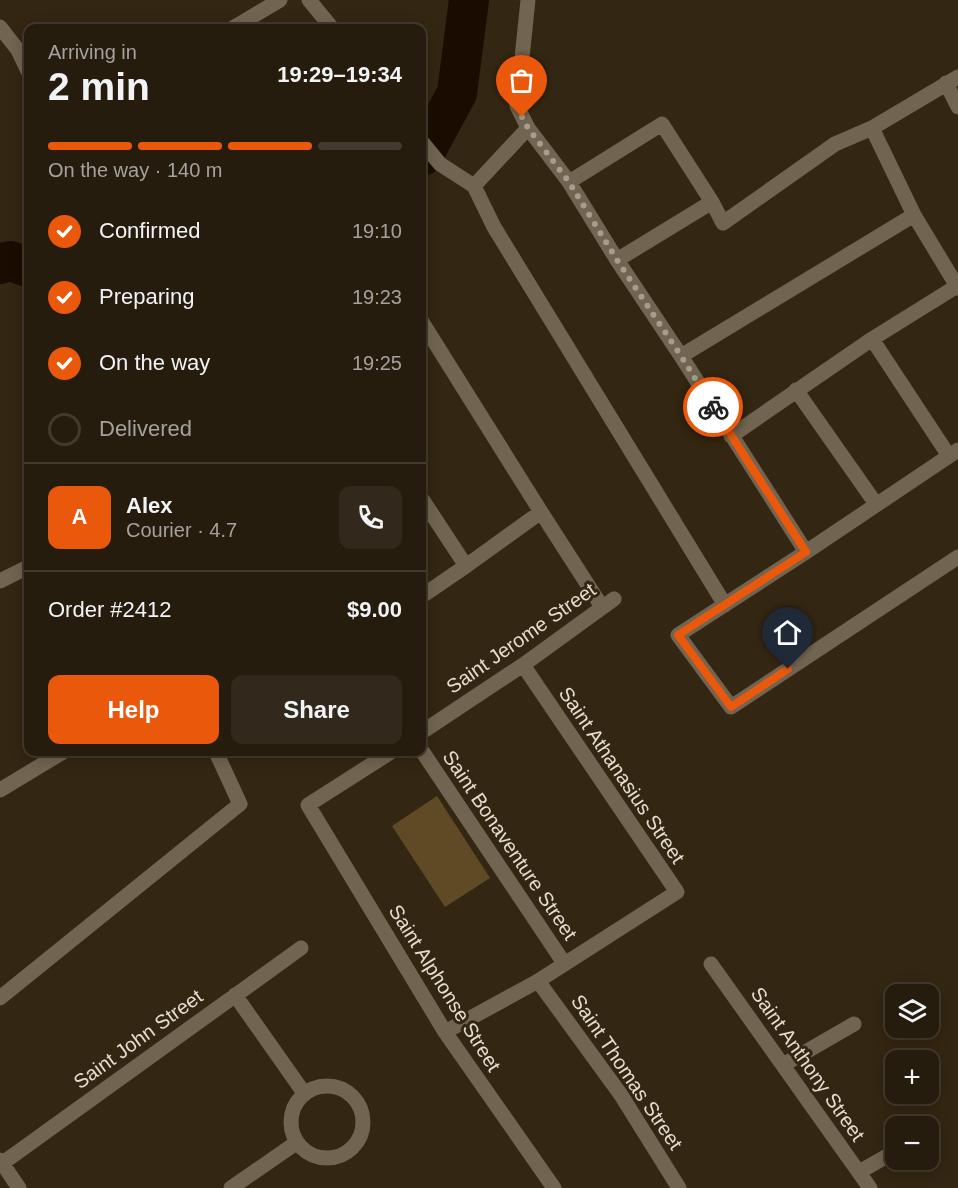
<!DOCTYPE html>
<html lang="en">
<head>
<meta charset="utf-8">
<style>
	:root { --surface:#261c0e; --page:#32291c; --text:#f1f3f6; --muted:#a4a19e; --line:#423a2e; --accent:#ea580c }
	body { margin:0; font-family:Helvetica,sans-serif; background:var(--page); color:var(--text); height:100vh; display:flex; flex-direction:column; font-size:22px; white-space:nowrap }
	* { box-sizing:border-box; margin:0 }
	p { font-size:20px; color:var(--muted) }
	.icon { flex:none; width:33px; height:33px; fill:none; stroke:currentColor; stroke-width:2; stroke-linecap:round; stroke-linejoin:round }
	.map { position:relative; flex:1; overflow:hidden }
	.details { position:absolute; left:24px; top:24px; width:402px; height:732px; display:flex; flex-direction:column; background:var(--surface); border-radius:12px; box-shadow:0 3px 15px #0003,0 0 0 2px var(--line) }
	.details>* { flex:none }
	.buttons { position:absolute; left:885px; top:984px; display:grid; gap:12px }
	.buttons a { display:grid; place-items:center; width:54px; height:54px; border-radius:12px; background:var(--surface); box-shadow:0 3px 15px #0003,0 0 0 2px var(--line); font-size:30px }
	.pin { position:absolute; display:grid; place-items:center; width:51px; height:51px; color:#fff; margin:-62px -26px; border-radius:50% 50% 50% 0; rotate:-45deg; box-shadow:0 0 6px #0007 }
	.pin .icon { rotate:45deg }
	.courier { position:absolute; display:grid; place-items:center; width:60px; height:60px; margin:-30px; border:4px solid #ea580c; border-radius:50%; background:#fff; color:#222; box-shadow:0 2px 8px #0007 }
	.headline em { font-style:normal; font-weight:600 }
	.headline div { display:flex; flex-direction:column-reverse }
	.headline { display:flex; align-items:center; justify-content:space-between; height:102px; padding:0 24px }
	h1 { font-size:39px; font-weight:600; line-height:45px }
	.bar { display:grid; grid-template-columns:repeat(4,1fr); gap:9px 6px; align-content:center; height:72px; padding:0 24px }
	.bar i { height:8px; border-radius:4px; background:var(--line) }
	.bar .active { background:var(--accent) }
	.bar p { grid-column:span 4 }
	.line { display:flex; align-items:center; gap:15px; padding:0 24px; border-top:2px solid var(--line) }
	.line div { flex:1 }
	.round { display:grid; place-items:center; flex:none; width:63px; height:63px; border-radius:12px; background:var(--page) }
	ol { padding:0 24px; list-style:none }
	li { display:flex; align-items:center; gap:18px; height:66px }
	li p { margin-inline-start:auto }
	li .icon { padding:6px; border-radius:50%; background:var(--accent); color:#fff; stroke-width:4 }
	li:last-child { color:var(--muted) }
	li i { width:33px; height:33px; border:3px solid var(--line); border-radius:50% }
	.cta { display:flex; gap:12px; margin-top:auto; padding:12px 24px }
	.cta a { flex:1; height:69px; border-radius:12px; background:var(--accent); color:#fff; font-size:24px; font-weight:600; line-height:69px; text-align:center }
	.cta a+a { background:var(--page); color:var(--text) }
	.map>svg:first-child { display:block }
	.green { fill:#604a25 }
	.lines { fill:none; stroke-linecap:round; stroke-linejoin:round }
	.river { stroke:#1b0c00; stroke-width:40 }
	.street { stroke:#716450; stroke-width:15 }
	.done { stroke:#a79d8e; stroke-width:6; stroke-dasharray:0 10.8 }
	.route { stroke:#ea580c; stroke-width:8 }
	.labels { text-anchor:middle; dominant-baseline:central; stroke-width:6; stroke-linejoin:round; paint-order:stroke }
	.street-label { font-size:20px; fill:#e6ddd1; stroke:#332612 }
</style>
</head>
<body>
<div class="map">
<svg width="958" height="1188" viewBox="0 0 958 1188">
	<rect width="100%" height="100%" fill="#332612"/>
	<path class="green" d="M437 796 490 878 445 907 392 826Z"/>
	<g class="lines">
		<path class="river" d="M422 156 424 154 457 93 469 0
			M0 264 10 261 28 267"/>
		<path class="street" d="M309 0 332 28
			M528 0 517 106 528 128 569 182 617 260 681 356 806 552
			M0 27 18 50 28 71
			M233 28 280 0
			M946 83 958 107
			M872 128 914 215 958 288
			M422 142 440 164 474 186 494 227 725 605
			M569 182 662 124 712 202 723 223 835 144 872 128 958 77
			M474 186 528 128
			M617 260 712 202
			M422 322 541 512 602 607
			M872 339 949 456
			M681 356 914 215
			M796 390 876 504
			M731 436 872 339 957 286
			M958 450 806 552 678 635 731 707 958 557
			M422 499 466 566
			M0 581 28 567
			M422 596 466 566 541 512
			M422 732 523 665 614 599
			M422 751 564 963
			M391 752 308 805 445 1032 554 1188
			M0 790 63 752
			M711 964 870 1188
			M538 981 621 1095 679 1188
			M235 995 304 1093
			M0 998 240 804 216 752
			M445 1032 538 981 677 892 523 665
			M783 1065 854 1024
			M291 1122a36 36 0 1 1 72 0a36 36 0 1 1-72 0Z
			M0 1160 19 1188
			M0 1165 301 948
			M859 1172 896 1151
			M231 1188 296 1143"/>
	</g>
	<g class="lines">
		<path class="done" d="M522 117 528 128 569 182 617 260 681 356 713 407"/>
		<path class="route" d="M713 407 806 552 678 635 731 707 788 669"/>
	</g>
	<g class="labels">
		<g class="street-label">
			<text transform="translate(521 638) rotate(-35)">Saint Jerome Street</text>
			<text transform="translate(622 775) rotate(56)">Saint Athanasius Street</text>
			<text transform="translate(510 845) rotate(56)">Saint Bonaventure Street</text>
			<text transform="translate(445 988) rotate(58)">Saint Alphonse Street</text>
			<text transform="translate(138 1039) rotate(-36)">Saint John Street</text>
			<text transform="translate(808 1064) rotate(55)">Saint Anthony Street</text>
			<text transform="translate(627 1072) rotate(56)">Saint Thomas Street</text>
		</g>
	</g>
</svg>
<div class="buttons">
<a><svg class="icon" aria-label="layers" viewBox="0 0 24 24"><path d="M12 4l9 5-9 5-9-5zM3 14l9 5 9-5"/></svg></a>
<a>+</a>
<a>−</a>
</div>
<div class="pin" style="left:522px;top:117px;background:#ea580c"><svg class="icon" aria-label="bag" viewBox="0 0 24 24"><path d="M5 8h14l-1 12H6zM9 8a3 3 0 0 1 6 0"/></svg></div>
<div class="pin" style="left:788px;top:669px;background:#1f2937"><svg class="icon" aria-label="home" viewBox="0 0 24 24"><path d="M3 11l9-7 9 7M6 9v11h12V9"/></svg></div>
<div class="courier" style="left:713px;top:407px"><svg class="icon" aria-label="bike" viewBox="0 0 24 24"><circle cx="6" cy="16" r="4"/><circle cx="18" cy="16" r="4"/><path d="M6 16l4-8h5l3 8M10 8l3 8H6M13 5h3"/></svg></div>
<section class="details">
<div class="headline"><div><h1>2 min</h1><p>Arriving in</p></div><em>19:29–19:34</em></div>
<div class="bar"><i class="active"></i><i class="active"></i><i class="active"></i><i></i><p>On the way · 140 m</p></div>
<ol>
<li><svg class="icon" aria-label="check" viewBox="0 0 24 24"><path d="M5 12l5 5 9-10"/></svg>Confirmed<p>19:10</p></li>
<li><svg class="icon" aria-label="check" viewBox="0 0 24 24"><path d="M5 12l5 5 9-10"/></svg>Preparing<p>19:23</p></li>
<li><svg class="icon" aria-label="check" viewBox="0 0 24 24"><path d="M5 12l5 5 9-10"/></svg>On the way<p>19:25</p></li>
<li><i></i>Delivered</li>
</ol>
<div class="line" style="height:108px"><b class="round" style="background:var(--accent);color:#fff">A</b><div><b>Alex</b><p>Courier · 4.7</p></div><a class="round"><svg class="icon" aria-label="phone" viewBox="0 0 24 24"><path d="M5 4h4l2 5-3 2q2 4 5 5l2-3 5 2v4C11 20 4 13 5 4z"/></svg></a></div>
<div class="line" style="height:78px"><div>Order #2412</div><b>$9.00</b></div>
<div class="cta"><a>Help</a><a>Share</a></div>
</section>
</div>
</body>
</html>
